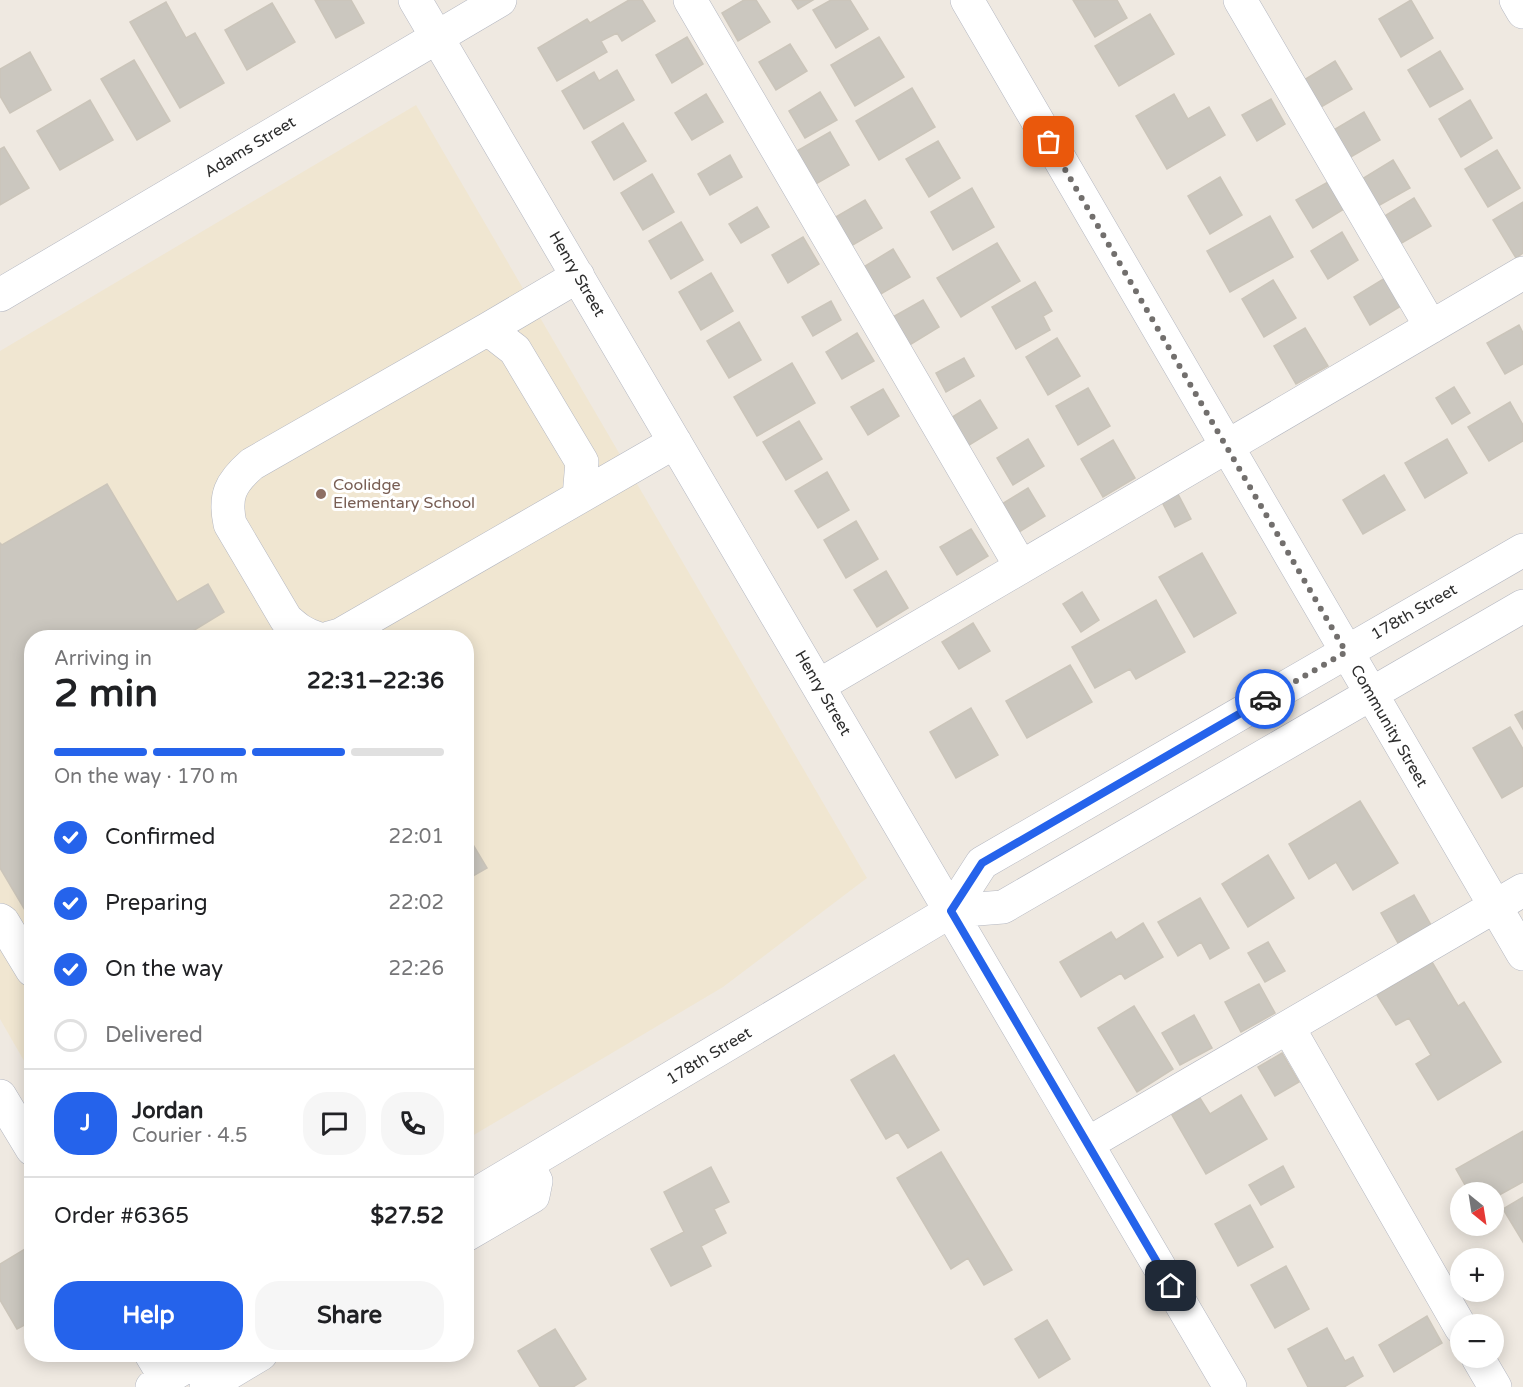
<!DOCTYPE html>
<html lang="en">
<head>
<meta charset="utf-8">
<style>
	:root { --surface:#fff; --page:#f6f6f6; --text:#202124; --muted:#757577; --line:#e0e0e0; --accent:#2563eb }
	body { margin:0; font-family:"Varela Round",sans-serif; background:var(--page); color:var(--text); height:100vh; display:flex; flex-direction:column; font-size:22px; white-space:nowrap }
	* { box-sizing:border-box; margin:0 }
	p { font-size:20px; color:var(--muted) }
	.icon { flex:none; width:33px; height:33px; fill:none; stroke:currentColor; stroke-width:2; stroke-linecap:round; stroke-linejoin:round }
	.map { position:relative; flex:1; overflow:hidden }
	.drawer { position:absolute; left:24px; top:630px; width:450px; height:732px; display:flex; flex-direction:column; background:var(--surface); border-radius:24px; box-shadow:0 3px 15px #0003 }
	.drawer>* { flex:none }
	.needle { width:39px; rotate:150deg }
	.controls { position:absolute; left:1450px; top:1182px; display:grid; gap:12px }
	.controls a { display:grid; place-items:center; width:54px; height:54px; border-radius:50%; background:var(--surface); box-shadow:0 3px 15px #0003; font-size:30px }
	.pin { position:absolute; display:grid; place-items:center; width:51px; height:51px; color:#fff; margin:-26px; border-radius:12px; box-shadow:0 3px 9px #0006 }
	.courier { position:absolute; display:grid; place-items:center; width:60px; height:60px; margin:-30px; border:4px solid #2563eb; border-radius:50%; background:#fff; color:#222; box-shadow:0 2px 8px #0007 }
	.overview em { font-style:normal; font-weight:700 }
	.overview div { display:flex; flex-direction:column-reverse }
	.overview { display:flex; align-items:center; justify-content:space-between; height:102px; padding:0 30px }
	h1 { font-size:39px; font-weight:700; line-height:45px }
	.bar { display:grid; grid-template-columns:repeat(4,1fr); gap:9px 6px; align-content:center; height:72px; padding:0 30px }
	.bar i { height:8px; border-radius:4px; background:var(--line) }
	.bar .active { background:var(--accent) }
	.bar p { grid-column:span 4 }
	.line { display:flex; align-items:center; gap:15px; padding:0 30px; border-top:2px solid var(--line) }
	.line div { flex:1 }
	.round { display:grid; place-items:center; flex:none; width:63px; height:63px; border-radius:24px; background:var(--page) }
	ol { padding:0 30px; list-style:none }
	li { display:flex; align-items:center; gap:18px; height:66px }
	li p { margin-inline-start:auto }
	li .icon { padding:6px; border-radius:50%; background:var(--accent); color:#fff; stroke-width:4 }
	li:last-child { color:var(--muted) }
	li i { width:33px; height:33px; border:3px solid var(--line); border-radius:50% }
	.primary-button { display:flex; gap:12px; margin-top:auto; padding:12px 30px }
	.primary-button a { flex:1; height:69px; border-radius:24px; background:var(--accent); color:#fff; font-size:24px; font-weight:700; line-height:69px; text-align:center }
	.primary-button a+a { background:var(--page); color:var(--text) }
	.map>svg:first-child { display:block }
	.education { fill:#f0e6d1 }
	.building { fill:#cbc7bf; stroke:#cbc5ba; stroke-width:1.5 }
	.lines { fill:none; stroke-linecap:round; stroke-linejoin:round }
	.minor-casing { stroke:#b4b7c1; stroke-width:34 }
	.minor { stroke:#fff; stroke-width:33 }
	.done { stroke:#726f6d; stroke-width:6; stroke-dasharray:0 10.8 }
	.route { stroke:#2563eb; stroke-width:8 }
	.education-dot { fill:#8d6e63; stroke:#fff; stroke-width:2 }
	.labels { text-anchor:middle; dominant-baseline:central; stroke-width:6; stroke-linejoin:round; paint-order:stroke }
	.street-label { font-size:16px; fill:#2e2e2e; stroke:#fff }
	.education-label { font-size:16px; fill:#785e54; stroke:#fff; text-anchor:start }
</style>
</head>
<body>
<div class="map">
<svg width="1523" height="1387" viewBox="0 0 1523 1387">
	<rect width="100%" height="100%" fill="#efe9e1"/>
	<path class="education" d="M416 105 867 878 723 987 467 1139 466 638H32L31 1073 0 1019V351Z"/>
	<path class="building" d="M315 0H351L364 23 336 38Z
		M629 0H642L655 21 622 41 617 33 601 41 607 52 557 81 538 48 587 19 590 23Z
		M744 0H756L770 22 738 41 722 13Z
		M792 0H813L798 9Z
		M831 0H850L868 29 836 48 813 10Z
		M1073 0H1117L1127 18 1095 37Z
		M1411 0 1433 38 1401 57 1379 19Z
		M166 2 186 38 195 33 224 83 180 108 130 22Z
		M272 3 295 42 247 70 225 30Z
		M1150 14 1174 54 1119 86 1095 46Z
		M687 37 703 64 672 83 656 55Z
		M879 37 904 77 855 106 831 65Z
		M790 44 807 71 776 90 759 62Z
		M1440 51 1463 89 1430 107 1408 70Z
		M30 52 51 90 10 113 0 96V69Z
		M134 60 170 121 137 140 101 79Z
		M1335 61 1352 89 1321 107 1304 80Z
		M617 70 634 100 584 129 562 91 594 72 599 81Z
		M912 88 935 127 879 160 856 121Z
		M820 92 837 120 805 138 789 111Z
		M706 94 723 122 692 140 675 113Z
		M1174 94 1188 119 1209 107 1225 135 1167 169 1136 116Z
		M1271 99 1285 124 1257 141 1242 115Z
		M90 100 113 140 60 170 37 131Z
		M1470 100 1492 138 1461 157 1439 119Z
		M1364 112 1380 140 1349 158 1332 131Z
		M623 123 646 161 614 180 592 142Z
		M830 132 849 165 814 185 795 152Z
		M938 141 960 178 929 197 906 159Z
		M4 147 29 188 0 205V149Z
		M1497 150 1520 188 1488 207 1465 169Z
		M730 155 742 177 710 195 698 174Z
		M1393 160 1410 188 1378 206 1362 179Z
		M652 174 674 212 643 230 621 193Z
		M1220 177 1242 215 1210 234 1188 196Z
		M1328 182 1344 209 1313 228 1296 200Z
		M972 188 994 227 953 250 931 212Z
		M1414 198 1431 226 1400 244 1383 217Z
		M865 200 882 228 851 246 834 218Z
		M1523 202V253L1516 258 1493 220Z
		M757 207 769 227 741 243 729 224Z
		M1270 216 1293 257 1230 292 1207 251Z
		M681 222 703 260 671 279 649 241Z
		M1342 232 1358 260 1328 279 1311 251Z
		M803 237 819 264 788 283 772 255Z
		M997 243 1020 281 961 317 937 278Z
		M893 249 910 277 879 295 862 268Z
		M711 273 733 311 701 330 679 292Z
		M1385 278 1401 306 1370 325 1354 297Z
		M1273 280 1296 318 1264 337 1242 299Z
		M1035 282 1052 311 1043 316 1050 330 1016 349 992 307Z
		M923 300 939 327 908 346 891 318Z
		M831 301 841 320 813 336 802 317Z
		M739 322 761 360 729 378 707 341Z
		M1519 325 1523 333V364L1505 374 1487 343Z
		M1305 328 1328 366 1296 384 1274 346Z
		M857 333 874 361 842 379 826 352Z
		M1057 338 1080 376 1048 395 1026 357Z
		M964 358 974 376 946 392 936 373Z
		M792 363 815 403 757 436 734 397Z
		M1454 387 1470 413 1452 424 1436 398Z
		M1088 388 1110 426 1078 445 1056 406Z
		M883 389 899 416 868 435 851 407Z
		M980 400 997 428 966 447 949 419Z
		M1510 402 1523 425V441L1489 461 1468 427Z
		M799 421 822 459 786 480 763 442Z
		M1028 439 1044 466 1013 485 997 458Z
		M1447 439 1467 473 1425 498 1405 463Z
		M1113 440 1135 478 1103 497 1081 459Z
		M827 472 849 510 818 528 795 491Z
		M1384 475 1405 510 1363 534 1343 500Z
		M107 484 177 602 208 584 224 612 191 632 194 638H32V922L0 868V543L2 545Z
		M1028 488 1045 516 1014 535 997 507Z
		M1178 494 1191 519 1175 527 1162 502Z
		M856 521 878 559 846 578 824 540Z
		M971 529 988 556 957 575 940 547Z
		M1202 553 1236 613 1194 637 1159 577Z
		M886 571 908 608 877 627 854 590Z
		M1082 592 1099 620 1081 632 1063 604Z
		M1156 600 1185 652 1136 679 1130 669 1095 688 1072 647Z
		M973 623 990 651 959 669 942 642Z
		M1070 665 1092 702 1027 738 1006 701Z
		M971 708 998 755 956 778 930 732Z
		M1523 711V729L1515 715Z
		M1510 727 1523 749V786L1502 798 1473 748Z
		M1360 801 1398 863 1353 890 1336 862 1309 879 1289 844Z
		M466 833 487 868 466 880Z
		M1268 855 1294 898 1248 927 1222 884Z
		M1414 895 1431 925 1398 943 1381 913Z
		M1200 898 1229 948 1210 959 1201 942 1178 956 1158 922Z
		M1143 923 1163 957 1125 979 1121 973 1081 997 1060 962 1111 932 1116 940Z
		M1268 942 1285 971 1265 982 1248 953Z
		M1432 962 1458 1006 1464 1002 1501 1062 1438 1100 1416 1064 1431 1055 1409 1018 1396 1025 1377 995Z
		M1259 984 1275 1013 1241 1032 1225 1002Z
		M1134 1006 1173 1069 1137 1092 1098 1028Z
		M1194 1015 1212 1048 1180 1065 1162 1033Z
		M1282 1053 1299 1082 1275 1096 1258 1067Z
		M894 1055 939 1130 908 1148 898 1132 886 1139 851 1080Z
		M1241 1095 1267 1139 1206 1174 1172 1115 1200 1098 1210 1114Z
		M1523 1131V1182L1494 1198V1192H1469L1456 1169Z
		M941 1152 1012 1270 984 1285 968 1258 951 1269 897 1178Z
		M1283 1166 1294 1187 1261 1205 1249 1185Z
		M711 1167 729 1202 714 1209 726 1233 701 1246 711 1266 671 1286 651 1249 684 1232 664 1192Z
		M1523 1197V1242L1503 1209Z
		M1250 1205 1273 1247 1238 1266 1215 1224Z
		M25 1249 32 1259V1321L17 1329 0 1300V1264Z
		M1286 1266 1309 1309 1275 1328 1251 1285Z
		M1427 1316 1442 1343 1394 1372 1379 1345Z
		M1047 1320 1070 1359 1039 1378 1015 1339Z
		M1327 1328 1345 1361 1353 1357 1363 1376 1344 1387H1308L1288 1349Z
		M555 1329 586 1379 573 1387H540L518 1351Z"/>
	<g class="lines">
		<g class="minor-casing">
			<path id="minor" d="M415 0 1230 1387
				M690 0 1021 567
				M967 0 1523 954
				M1240 0 1431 327
				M1516 0 1523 12
				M0 295 500 0
				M488 329 515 350 582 462 579 497
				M317 638C303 634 296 628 286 619L230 524C224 496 230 483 252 464L488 329 578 276
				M329 638 340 635 675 442
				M818 686 1523 273
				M951 911 982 863 1523 550
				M0 920 3 922 32 970
				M1288 1027 1461 1328
				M0 1096 32 1149
				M1087 1144 1523 890
				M466 1200 951 911 1003 907 1523 606
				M466 1235 533 1196 536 1181 527 1164
				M151 1354 166 1379
				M1478 1358 1495 1387
				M152 1387 207 1354
				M206 1387 261 1354"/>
		</g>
		<use href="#minor" class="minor"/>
	</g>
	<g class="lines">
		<path class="done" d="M1049 142 1346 652 1265 699"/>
		<path class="route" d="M1171 1286 951 911 982 863 1265 699"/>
	</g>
	<circle class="education-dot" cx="321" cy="494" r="6"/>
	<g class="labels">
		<g class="street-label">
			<text transform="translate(250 147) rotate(-31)">Adams Street</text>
			<text transform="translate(577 274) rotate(60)">Henry Street</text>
			<text transform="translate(1414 612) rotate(-30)">178th Street</text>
			<text transform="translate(823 693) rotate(60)">Henry Street</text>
			<text transform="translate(1389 726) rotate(60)">Community Street</text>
			<text transform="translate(709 1056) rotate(-31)">178th Street</text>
		</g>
		<g class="education-label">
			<text x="333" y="485">Coolidge<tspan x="333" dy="18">Elementary School</tspan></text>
		</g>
	</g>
</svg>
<div class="controls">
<a><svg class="needle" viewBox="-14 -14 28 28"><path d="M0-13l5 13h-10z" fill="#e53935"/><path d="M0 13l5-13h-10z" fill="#757577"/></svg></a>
<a>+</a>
<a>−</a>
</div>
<div class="pin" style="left:1049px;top:142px;background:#ea580c"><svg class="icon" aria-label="bag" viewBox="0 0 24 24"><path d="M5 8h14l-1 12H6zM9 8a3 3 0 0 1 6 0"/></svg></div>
<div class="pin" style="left:1171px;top:1286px;background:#1f2937"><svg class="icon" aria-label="home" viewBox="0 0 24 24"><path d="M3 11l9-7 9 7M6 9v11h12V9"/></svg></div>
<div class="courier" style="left:1265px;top:699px"><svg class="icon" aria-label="car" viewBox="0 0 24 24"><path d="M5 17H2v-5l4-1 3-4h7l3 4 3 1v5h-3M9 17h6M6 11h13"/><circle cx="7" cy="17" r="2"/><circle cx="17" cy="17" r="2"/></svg></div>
<section class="drawer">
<div class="overview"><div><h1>2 min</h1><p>Arriving in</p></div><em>22:31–22:36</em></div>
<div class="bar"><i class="active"></i><i class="active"></i><i class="active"></i><i></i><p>On the way · 170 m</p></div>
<ol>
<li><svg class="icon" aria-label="check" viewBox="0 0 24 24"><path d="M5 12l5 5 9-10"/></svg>Confirmed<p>22:01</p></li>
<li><svg class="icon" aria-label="check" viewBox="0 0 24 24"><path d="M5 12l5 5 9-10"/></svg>Preparing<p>22:02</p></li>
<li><svg class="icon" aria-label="check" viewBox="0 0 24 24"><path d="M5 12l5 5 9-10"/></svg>On the way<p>22:26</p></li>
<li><i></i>Delivered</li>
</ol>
<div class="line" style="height:108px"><b class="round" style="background:var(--accent);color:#fff">J</b><div><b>Jordan</b><p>Courier · 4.5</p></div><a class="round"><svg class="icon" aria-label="chat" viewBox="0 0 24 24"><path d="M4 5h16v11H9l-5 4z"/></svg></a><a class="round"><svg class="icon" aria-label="phone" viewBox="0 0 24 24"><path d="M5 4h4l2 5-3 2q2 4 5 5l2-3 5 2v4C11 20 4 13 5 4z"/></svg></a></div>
<div class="line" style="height:78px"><div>Order #6365</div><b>$27.52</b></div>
<div class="primary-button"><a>Help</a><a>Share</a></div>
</section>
</div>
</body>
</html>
